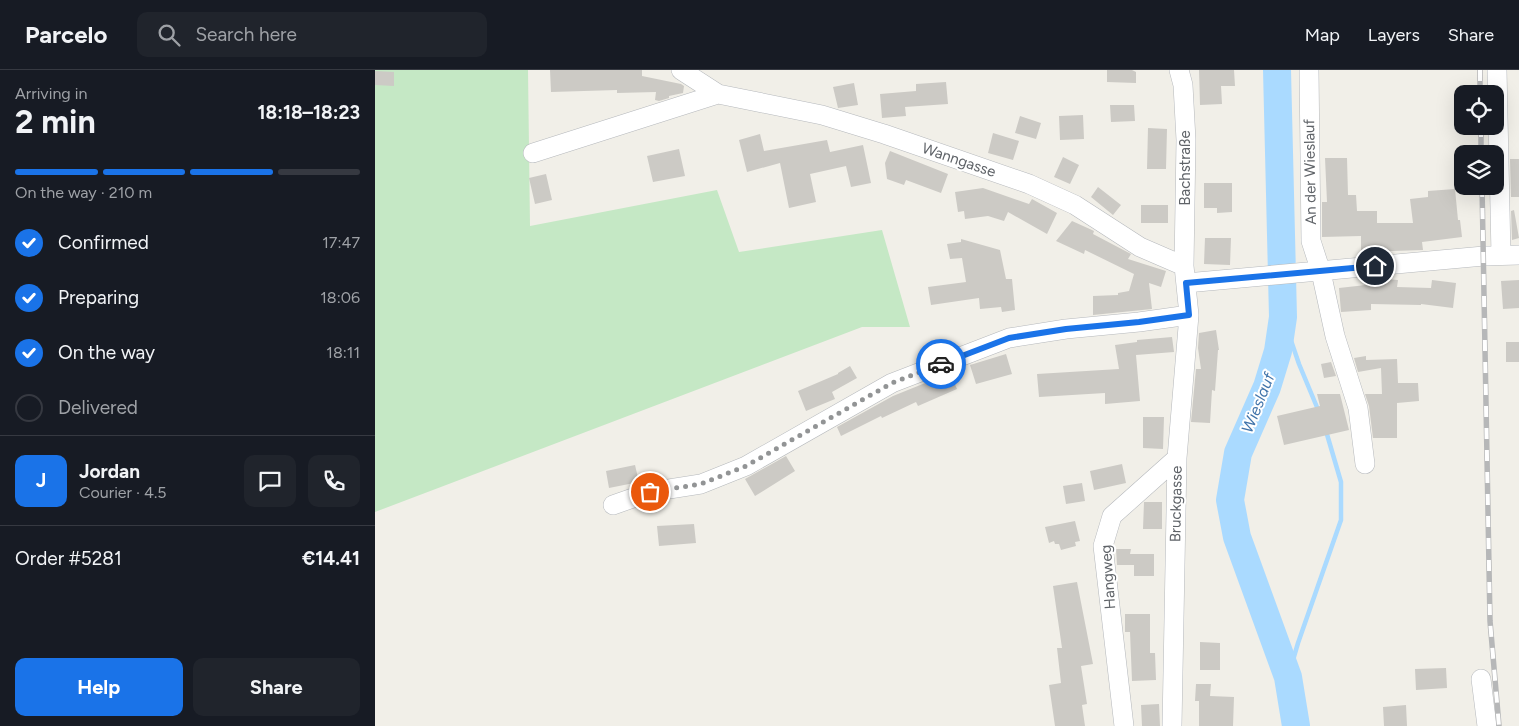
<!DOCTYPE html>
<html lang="en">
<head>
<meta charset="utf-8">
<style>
	:root { --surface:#171b24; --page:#20242c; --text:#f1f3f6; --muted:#9ea1a6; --line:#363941; --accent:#1a73e8 }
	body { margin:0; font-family:Figtree,sans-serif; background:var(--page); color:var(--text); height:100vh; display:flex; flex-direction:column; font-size:19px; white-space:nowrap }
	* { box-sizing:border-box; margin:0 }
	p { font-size:16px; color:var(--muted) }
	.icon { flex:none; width:28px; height:28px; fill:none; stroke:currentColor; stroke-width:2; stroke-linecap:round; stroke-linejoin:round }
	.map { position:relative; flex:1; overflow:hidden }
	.side { display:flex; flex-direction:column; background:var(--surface); width:375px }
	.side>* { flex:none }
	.buttons { position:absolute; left:1079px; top:15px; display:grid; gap:10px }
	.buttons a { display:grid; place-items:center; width:50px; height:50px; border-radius:10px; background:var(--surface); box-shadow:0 5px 20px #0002; font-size:25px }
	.pin { position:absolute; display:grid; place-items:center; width:42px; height:42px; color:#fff; margin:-21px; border:2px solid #fff; border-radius:50%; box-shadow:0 1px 5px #0007 }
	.courier { position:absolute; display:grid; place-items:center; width:50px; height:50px; margin:-25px; border:4px solid #1a73e8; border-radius:50%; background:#fff; color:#222; box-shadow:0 1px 6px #0007 }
	.head em { font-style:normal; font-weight:700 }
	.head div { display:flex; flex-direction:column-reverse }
	.head { display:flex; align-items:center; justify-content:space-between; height:85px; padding:0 15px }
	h1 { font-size:32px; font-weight:700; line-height:38px }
	.bar { display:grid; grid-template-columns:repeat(4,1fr); gap:8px 5px; align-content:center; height:60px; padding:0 15px }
	.bar i { height:6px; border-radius:4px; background:var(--line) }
	.bar .active { background:var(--accent) }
	.bar p { grid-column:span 4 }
	.line { display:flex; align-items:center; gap:12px; padding:0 15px; border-top:1px solid var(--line) }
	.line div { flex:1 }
	.round { display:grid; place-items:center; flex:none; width:52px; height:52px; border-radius:10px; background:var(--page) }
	ol { padding:0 15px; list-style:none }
	li { display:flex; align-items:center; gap:15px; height:55px }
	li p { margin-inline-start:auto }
	li .icon { padding:5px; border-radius:50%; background:var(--accent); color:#fff; stroke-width:4 }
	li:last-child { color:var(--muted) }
	li i { width:28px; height:28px; border:2px solid var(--line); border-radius:50% }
	.primary-button { display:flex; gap:10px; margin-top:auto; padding:10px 15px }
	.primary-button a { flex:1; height:58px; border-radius:10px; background:var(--accent); color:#fff; font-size:20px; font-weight:700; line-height:58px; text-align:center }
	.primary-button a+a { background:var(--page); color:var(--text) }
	header { display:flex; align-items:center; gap:30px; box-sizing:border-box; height:70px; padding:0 25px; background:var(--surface); border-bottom:1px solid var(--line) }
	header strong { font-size:24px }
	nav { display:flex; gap:28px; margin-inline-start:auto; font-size:18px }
	.search { width:350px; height:45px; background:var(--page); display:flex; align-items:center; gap:12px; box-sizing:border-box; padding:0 18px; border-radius:10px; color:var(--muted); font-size:19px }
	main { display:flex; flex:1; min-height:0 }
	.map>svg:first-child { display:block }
	.green { fill:#c5e8c5 }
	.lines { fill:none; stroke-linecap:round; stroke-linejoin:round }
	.stream { stroke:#aadaff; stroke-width:4.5 }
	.river { stroke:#aadaff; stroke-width:28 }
	.building { fill:#cccac5 }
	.minor-casing { stroke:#b5b8bc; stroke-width:20 }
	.minor { stroke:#fff; stroke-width:19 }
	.rail-casing { stroke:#b6b7b8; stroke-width:5.5 }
	.rail { stroke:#fff; stroke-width:4; stroke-dasharray:11; stroke-linecap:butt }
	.done { stroke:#929495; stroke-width:5; stroke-dasharray:0 9 }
	.route { stroke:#1a73e8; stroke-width:6 }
	.labels { text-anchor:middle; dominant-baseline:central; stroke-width:4; stroke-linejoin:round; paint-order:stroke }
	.street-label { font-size:15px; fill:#5f6368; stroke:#fff }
	.water-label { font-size:16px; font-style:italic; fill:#4174aa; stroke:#fff }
</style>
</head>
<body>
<header>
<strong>Parcelo</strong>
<div class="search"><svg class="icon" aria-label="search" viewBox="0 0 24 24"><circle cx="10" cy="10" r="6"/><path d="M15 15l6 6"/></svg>Search here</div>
<nav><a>Map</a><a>Layers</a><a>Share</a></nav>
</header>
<main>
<section class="side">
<div class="head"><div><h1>2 min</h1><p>Arriving in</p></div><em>18:18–18:23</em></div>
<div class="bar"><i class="active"></i><i class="active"></i><i class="active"></i><i></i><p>On the way · 210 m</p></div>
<ol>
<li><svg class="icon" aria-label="check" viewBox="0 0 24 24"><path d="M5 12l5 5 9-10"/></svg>Confirmed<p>17:47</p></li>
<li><svg class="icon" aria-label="check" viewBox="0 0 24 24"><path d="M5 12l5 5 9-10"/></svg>Preparing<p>18:06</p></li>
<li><svg class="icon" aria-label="check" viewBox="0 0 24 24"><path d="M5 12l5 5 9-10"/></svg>On the way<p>18:11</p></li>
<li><i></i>Delivered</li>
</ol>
<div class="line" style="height:90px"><b class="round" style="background:var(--accent);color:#fff">J</b><div><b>Jordan</b><p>Courier · 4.5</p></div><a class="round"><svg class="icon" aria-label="chat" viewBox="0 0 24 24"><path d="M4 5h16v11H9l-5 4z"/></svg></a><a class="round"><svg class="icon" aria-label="phone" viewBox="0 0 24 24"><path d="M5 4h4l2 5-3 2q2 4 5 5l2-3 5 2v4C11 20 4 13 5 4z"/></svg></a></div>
<div class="line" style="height:65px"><div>Order #5281</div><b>€14.41</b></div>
<div class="primary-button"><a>Help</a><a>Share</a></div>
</section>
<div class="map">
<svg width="1144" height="656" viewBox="0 0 1144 656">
	<rect width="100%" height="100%" fill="#f1efe8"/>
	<path class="green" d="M0 0H153L155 156 342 120 364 182 507 160 535 257H487L0 442Z"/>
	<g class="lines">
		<path class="stream" d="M908 247 924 294 944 342
			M913 607 923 573 966 450V412L951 361"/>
		<path class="river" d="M902 0 908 247 903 281 892 317 863 383 855 430 862 467 913 607 921 656"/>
	</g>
	<path class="building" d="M175 0H267V6L306 14 309 16 308 23 294 26V28L284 31 280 30 281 22 242 23V20L176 22Z
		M732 0H757L761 2V13L732 12Z
		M824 0H859L860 16H846L847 34 825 35Z
		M0 1 19 2V16L0 15Z
		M571 12 573 34 530 37 531 46 507 48 505 24 541 21V14Z
		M479 13 483 35 463 38 458 17Z
		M735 35H759L760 51 736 52Z
		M708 45 709 69 685 70 684 46Z
		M645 46 666 53 661 69 640 63Z
		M773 58 792 59 791 99H772Z
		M618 63 644 71 638 90 613 83Z
		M385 64 389 81 452 70 455 82 488 75 496 113 476 117 471 96 435 104 441 132 414 138 405 93 372 102 364 70Z
		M304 79 310 106 278 112 272 86Z
		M515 81 573 104 566 123 531 110 529 115 512 109 510 93Z
		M688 87 704 95 695 114 679 107Z
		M950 88H972L973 125H981L982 141H1002V153H1038L1035 129 1053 127V121L1080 119 1083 150H1085L1087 167 1047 172 1048 180 986 182V166L947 167V132H952Z
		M1135 89H1144V127H1136Z
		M171 104 177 130 160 134 154 108Z
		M829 113H857V142L842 143V138H829Z
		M723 117 746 135 738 145 716 127Z
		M608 118 654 134 657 129 682 143 672 164 633 142 629 151 613 146 590 149 589 141 583 142 580 122Z
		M766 135H793V153H766Z
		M1139 140 1144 168 1137 170 1136 141Z
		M697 151 717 160 719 161 718 164 756 184 753 189 791 201 786 217 774 213 777 239 718 245V226L743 225V223L754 221 759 204 710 180 709 184 681 171Z
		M830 168H856L855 195 829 194Z
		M586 169 625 180 631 209H637L640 240 627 242 626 237 605 239 604 228 556 235 553 217 591 212 587 188 575 189 572 174 586 172Z
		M1009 209 1023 210 1022 217 1056 218 1057 210 1081 213 1078 238 1046 234V235L996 234V240L966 242 964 218 1009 213Z
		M1144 210V238L1128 239 1126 211Z
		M841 260 844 280H843L840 321 837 320 835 353 816 352 821 299H826L823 278 824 263Z
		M797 267 799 282 761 285 765 331 730 334V323L664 327 662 304 744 299 740 275 762 272V270Z
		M1131 272H1144V292H1131Z
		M631 284 637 304 601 314 595 295Z
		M991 286V290L1022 289 1023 313H1043L1044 331 1022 333V368H998L994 336 990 324H1007L1006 298 983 302 979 288Z
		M956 292 961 306 949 308 946 294Z
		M475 296 482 308 457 322 460 329 431 341 423 321 463 304V303Z
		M575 303 582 319 543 336 541 332 507 348 506 346 466 366 462 357 518 326Z
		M942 324H965L974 360 909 375 902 346 945 336Z
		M768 347H789L788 379 768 378Z
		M411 386 420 401 380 426 370 409Z
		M747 394 751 413 719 420 715 401Z
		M260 395 264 412 234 418 231 401Z
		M707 413 710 431 691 434 688 416Z
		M769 432H787V459H768Z
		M700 451 705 471 700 472 701 476 686 480 684 474H680L679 471 674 473 670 457Z
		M319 454 321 473 284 476 282 456Z
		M741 479H756L755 484H779V506H759V495H742Z
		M702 512 718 594 706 596 712 634 707 635 710 656H680L674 615 686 613 682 578H687L678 516Z
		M750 544H775V583H780L781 610 757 611 755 562H750Z
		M825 572 845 573V600H825Z
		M1071 598 1072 618 1041 620 1040 599Z
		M821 614H836L835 626 859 627 858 656H824V631H820Z
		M784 634 785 656H767L766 635Z
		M1031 635 1032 656H1009L1008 637Z"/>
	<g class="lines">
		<g class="minor-casing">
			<path id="minor" d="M306 0 343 24 447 45 509 64 654 114 700 135 765 177 809 196
				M934 0 936 171 946 202 960 266 983 338 990 394
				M1122 0 1126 185
				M158 83 343 24
				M811 213 1109 186 1144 185
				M238 435 275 422 326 414 371 396 517 313 634 268 691 259 764 252 814 245
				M1106 609 1112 656
				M749 656 728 476 737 446 802 388
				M797 656 802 388 814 245 809 196 811 70 808 15 804 0"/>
		</g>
		<use href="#minor" class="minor"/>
		<g class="rail-casing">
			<path id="rail" d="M1105 0V24
				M1106 56V84
				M1107 116 1115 551 1124 656"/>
		</g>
		<use href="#rail" class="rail"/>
	</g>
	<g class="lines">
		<path class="done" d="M275 422 326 414 371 396 517 313 566 294"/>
		<path class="route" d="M566 294 634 268 691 259 764 252 814 245 811 213 1000 196"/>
	</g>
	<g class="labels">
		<g class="street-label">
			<text transform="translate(584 90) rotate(19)">Wanngasse</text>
			<text transform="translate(810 98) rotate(-90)">Bachstraße</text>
			<text transform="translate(935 102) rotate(-91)">An der Wieslauf</text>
			<text transform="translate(801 434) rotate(-89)">Bruckgasse</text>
			<text transform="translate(733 507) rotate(-94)">Hangweg</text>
		</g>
		<g class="water-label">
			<text transform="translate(883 333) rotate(-68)">Wieslauf</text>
		</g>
	</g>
</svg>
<div class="buttons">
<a><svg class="icon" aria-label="locate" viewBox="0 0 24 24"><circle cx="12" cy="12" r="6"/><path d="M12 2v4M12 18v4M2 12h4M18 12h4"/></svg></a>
<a><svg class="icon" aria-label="layers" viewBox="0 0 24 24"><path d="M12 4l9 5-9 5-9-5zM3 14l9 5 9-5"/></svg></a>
</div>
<div class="pin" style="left:275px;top:422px;background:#ea580c"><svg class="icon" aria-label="bag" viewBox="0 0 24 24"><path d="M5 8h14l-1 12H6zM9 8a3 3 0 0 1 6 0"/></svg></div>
<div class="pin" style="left:1000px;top:196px;background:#1f2937"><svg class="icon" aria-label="home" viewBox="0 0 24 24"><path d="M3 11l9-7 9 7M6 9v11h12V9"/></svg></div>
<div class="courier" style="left:566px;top:294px"><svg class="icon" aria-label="car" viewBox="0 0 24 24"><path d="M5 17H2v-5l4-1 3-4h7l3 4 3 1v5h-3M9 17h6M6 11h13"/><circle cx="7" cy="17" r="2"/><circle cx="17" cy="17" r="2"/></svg></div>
</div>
</main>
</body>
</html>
